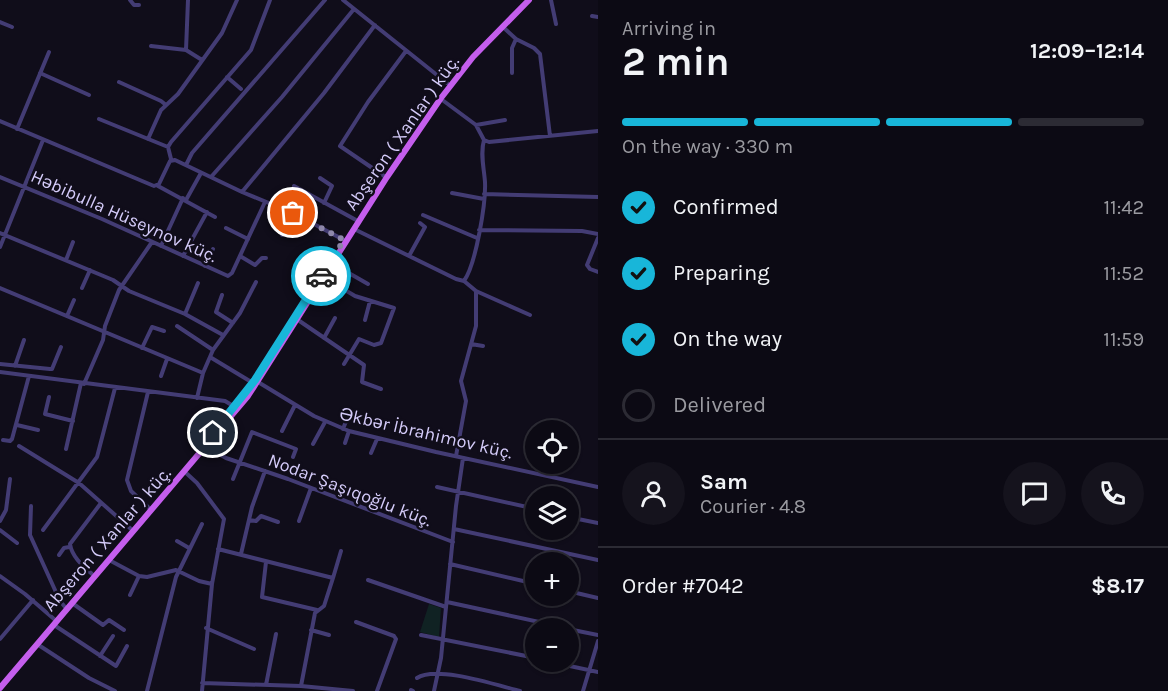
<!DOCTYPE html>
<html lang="en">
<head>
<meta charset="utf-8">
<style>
	:root { --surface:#0c0a14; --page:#15131d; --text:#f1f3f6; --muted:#9a9aa0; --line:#2c2b34; --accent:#18b6d9 }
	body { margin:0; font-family:Karla,sans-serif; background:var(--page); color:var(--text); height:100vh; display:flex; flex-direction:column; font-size:22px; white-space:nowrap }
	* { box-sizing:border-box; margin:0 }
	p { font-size:20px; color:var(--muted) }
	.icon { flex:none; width:33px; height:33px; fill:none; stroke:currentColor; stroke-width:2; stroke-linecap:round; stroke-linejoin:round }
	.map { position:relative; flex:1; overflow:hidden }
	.drawer { display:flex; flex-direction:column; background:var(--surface); width:570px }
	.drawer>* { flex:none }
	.buttons { position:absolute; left:525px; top:420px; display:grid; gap:12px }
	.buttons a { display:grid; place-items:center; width:54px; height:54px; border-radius:50%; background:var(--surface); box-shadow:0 2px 4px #0004,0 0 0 2px var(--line); font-size:30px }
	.pin { position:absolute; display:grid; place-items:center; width:51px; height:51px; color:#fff; margin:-26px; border:3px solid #fff; border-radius:50%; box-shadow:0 2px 6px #0007 }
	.courier { position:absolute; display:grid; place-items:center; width:60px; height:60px; margin:-30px; border:4px solid #18b6d9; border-radius:50%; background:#fff; color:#222; box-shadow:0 2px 8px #0007 }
	.head em { font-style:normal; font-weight:700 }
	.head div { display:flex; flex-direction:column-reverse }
	.head { display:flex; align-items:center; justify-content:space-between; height:102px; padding:0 24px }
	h1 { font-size:39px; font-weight:700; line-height:45px }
	.bar { display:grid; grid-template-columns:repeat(4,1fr); gap:9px 6px; align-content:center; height:72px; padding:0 24px }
	.bar i { height:8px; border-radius:4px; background:var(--line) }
	.bar .on { background:var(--accent) }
	.bar p { grid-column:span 4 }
	.line { display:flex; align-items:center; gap:15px; padding:0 24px; border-top:2px solid var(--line) }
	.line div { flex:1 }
	.round { display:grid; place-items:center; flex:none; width:63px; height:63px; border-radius:32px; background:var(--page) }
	ol { padding:0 24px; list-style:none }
	li { display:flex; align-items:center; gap:18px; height:66px }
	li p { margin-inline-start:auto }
	li .icon { padding:6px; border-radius:50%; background:var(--accent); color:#111; stroke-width:4 }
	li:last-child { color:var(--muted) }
	li i { width:33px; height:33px; border:3px solid var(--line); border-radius:50% }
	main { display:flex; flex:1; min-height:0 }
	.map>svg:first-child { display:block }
	.green { fill:#102223 }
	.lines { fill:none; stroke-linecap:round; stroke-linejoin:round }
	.street { stroke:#433c74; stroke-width:4 }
	.primary { stroke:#c45eed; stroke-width:6 }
	.done { stroke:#8f88ab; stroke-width:6; stroke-dasharray:0 10.8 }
	.route { stroke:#18b6d9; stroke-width:8 }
	.labels { text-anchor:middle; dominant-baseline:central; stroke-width:5; stroke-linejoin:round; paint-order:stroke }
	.street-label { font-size:18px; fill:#d4cbf9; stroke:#100d1a }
</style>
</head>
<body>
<main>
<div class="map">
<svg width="598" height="691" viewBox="0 0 598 691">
	<rect width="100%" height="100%" fill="#100d1a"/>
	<path class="green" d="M429 604 441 608 439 637 420 632Z"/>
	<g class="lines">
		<path class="street" d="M130 0 134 5H139
			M188 0 186 50 202 60
			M343 0 447 83
			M551 0 556 24
			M592 16 598 17
			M0 22 12 27
			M503 27 516 39 534 48 540 54 550 136
			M151 46 186 50
			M40 73 89 95
			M512 73V48L516 39
			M227 77 241 89
			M119 82 161 101 166 105
			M441 99 476 125 484 140 489 142 598 131
			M99 119 168 147
			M0 121 154 186 159 184 170 161 175 160 242 192 293 213 344 240
			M476 125 505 120
			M17 129 49 52
			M148 139 161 110 178 94 222 33 237 0
			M171 159 168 147 171 142 251 50 270 0
			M186 165 192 153 325 0
			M384 176 340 146 368 102 406 51
			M0 177 102 219 228 276 232 273 265 202
			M211 177 282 97 354 9
			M320 178 332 186 324 203
			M158 186 215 217
			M294 186 356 220
			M242 192 324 93 375 25
			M452 193 484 199
			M484 194 598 197
			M186 200 201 173
			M423 215 477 238
			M226 228 248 239
			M354 229 456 279 464 281 476 291 530 315
			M479 230 582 231 598 234
			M0 233 113 280 129 291 185 314 223 335
			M282 235 293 213
			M598 238 587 265 590 269 598 272
			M161 246 183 198
			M0 247 43 140
			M183 256 207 212
			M240 256 255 265 262 258H266
			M409 256 425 227 420 223
			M66 260 73 242
			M333 264 368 284
			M205 266 213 249
			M325 278 355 296 394 308 381 343 374 345 359 339 344 364
			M464 281C476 264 486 203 485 182 484 168 480 154 484 140
			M0 288 203 373
			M82 288 90 270
			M222 295 216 312 233 323
			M185 314 198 283
			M67 316 74 300
			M298 320 364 365 362 382 381 389
			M365 320 370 301
			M177 326 213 350
			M324 338 335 318
			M471 344 483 346
			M142 348 152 327 164 331
			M210 357 253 383
			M0 364 50 369H52L61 347
			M15 366 24 340
			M0 372 225 401 235 407
			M161 376 167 359
			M258 382 314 416 349 431 436 452 598 487
			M84 384 103 340 105 326 119 290 152 242
			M148 392 127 480 131 491 149 508
			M49 397 45 414 73 421
			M197 398 203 373 213 350 240 313 256 282
			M17 425 38 430
			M343 429 350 411
			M282 431 295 405
			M3 440 10 441 12 439 29 376
			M345 443 349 431
			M313 444 325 422
			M19 446 79 483 131 529
			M206 447 226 458 288 479 453 542
			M66 449 81 383
			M371 453 377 439
			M456 456 466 401 461 381 476 326V292
			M185 472 197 483 224 519 212 584 202 691
			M233 479 252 432 296 449 293 457
			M437 487 536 509
			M31 506 30 535 60 601 65 607
			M568 517 598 523
			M249 520 256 521 261 516 278 522
			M0 521 6 510 10 479
			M299 521 311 488
			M454 529 598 560
			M0 530 17 543
			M43 530 97 457 115 388
			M177 541 189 548
			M218 549 333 578 324 606 315 613 301 686
			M241 554 252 507 265 471
			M59 555 64 548 69 547
			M109 560 139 576 147 577 176 570 199 581 212 584
			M266 562 262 597 317 610
			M450 564 536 584
			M92 574C83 566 72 557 70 544L101 503
			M0 576 25 594 54 619
			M333 578 341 551
			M368 580 446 607
			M568 591 598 598
			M130 595 139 576
			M447 602 567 628
			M72 603 103 625 109 620 124 630
			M356 622 394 636 396 639 377 691
			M54 625 116 666 127 646
			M206 628 254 649
			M568 629 598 635
			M311 630 329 635
			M421 635 536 658
			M0 639 33 600
			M37 644 89 678 115 691
			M100 656 113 636
			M551 662 598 672
			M417 678C436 665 496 685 520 691
			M202 683 301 686 353 691
			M266 685 276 634
			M411 690 413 691
			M147 691 176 577 202 524
			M434 691 441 658 456 506 463 458
			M583 691 598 641"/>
		<path class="primary" d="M0 688 248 396 387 177 441 98 473 57 529 0"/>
	</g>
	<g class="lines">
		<path class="done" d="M293 213 344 240 321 276"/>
		<path class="route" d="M213 433 255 380 321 276"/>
	</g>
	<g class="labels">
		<g class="street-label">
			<text transform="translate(402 133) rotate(-55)">Abşeron ( Xanlar ) küç.</text>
			<text transform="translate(124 216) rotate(24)">Həbibulla Hüseynov küç.</text>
			<text transform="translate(426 433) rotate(13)">Əkbər İbrahimov küç.</text>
			<text transform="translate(350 490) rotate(21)">Nodar Şaşıqoğlu küç.</text>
			<text transform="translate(107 539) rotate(-49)">Abşeron ( Xanlar ) küç.</text>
		</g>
	</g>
</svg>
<div class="buttons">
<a><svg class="icon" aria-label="locate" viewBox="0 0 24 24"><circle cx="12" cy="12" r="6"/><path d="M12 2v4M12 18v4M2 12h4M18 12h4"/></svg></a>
<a><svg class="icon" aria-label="layers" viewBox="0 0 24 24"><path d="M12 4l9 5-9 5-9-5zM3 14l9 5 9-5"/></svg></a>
<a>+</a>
<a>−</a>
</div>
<div class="pin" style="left:293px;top:213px;background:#ea580c"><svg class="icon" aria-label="bag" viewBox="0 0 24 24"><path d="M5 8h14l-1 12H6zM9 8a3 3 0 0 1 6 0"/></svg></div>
<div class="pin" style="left:213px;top:433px;background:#1f2937"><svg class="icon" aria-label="home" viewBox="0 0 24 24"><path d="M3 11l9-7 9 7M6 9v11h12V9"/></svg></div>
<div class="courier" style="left:321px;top:276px"><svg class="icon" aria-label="car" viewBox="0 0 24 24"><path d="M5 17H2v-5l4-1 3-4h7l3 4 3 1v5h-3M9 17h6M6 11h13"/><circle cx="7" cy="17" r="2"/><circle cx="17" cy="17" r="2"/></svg></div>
</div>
<section class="drawer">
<div class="head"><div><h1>2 min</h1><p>Arriving in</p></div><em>12:09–12:14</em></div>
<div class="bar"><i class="on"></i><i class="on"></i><i class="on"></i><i></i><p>On the way · 330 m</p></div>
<ol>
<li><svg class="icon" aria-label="check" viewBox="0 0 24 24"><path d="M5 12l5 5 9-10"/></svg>Confirmed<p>11:42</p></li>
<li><svg class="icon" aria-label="check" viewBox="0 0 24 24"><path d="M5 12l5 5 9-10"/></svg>Preparing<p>11:52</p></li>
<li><svg class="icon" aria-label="check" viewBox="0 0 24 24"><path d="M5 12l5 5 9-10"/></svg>On the way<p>11:59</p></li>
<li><i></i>Delivered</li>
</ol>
<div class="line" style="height:108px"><a class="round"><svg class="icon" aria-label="person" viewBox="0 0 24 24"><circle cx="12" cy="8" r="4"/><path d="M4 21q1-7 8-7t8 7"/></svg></a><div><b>Sam</b><p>Courier · 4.8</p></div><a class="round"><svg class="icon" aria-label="chat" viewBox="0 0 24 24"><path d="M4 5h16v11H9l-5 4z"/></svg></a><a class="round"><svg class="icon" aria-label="phone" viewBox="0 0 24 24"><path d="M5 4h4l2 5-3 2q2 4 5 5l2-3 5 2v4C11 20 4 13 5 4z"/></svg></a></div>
<div class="line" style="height:78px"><div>Order #7042</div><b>$8.17</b></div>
</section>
</main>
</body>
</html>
